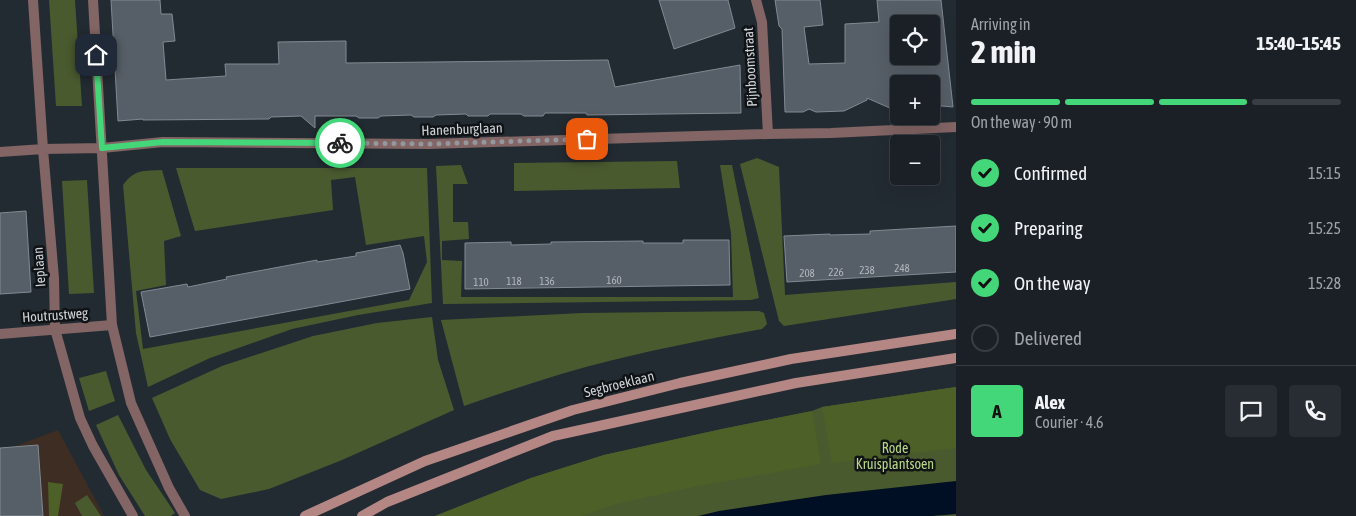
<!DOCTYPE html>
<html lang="en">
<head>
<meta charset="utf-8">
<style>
	:root { --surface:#1a2026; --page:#272d32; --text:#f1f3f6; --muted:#9fa3a7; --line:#383e43; --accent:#44d77a }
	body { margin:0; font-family:"Asap Condensed",sans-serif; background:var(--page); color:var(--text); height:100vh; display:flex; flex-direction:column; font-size:19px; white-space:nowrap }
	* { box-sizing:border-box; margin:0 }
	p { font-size:16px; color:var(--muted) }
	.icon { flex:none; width:28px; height:28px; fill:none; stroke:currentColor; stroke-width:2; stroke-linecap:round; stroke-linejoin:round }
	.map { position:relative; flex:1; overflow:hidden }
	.panel { display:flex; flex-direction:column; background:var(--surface); width:400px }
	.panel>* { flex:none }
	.buttons { position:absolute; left:890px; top:15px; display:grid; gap:10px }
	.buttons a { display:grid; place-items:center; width:50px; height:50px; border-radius:5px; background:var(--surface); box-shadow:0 5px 20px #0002,0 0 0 1px var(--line); font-size:25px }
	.pin { position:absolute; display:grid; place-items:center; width:42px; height:42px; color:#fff; margin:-21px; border-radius:10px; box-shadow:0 2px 8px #0006 }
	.courier { position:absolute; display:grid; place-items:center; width:50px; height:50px; margin:-25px; border:4px solid #44d77a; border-radius:50%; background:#fff; color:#222; box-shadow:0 1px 6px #0007 }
	.headline em { font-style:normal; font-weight:700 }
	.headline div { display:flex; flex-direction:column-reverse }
	.headline { display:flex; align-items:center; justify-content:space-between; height:85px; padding:0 15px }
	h1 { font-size:32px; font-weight:700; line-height:38px }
	.bar { display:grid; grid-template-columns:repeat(4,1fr); gap:8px 5px; align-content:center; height:60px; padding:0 15px }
	.bar i { height:6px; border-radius:4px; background:var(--line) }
	.bar .current { background:var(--accent) }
	.bar p { grid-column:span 4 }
	.line { display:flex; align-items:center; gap:12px; padding:0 15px; border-top:1px solid var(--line) }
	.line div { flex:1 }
	.round { display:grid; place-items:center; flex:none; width:52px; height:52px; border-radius:5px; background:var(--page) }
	ol { padding:0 15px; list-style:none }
	li { display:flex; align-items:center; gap:15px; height:55px }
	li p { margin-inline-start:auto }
	li .icon { padding:5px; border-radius:50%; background:var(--accent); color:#111; stroke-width:4 }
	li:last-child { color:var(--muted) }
	li i { width:28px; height:28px; border:2px solid var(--line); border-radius:50% }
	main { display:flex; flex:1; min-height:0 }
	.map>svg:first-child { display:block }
	.education { fill:#3e2d23 }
	.green { fill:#4a5a2f }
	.forest { fill:#4c6028 }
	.water { fill:#000f23 }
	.building { fill:#565e67; stroke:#818a93; fill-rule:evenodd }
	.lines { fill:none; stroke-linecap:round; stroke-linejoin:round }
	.street { stroke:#826564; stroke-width:10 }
	.secondary { stroke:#b48684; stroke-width:10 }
	.done { stroke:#92989e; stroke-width:5; stroke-dasharray:0 9 }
	.route { stroke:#44d77a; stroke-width:6 }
	.labels { text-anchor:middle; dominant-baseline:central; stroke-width:5; stroke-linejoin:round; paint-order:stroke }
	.number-label { font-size:11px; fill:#b0b6bc }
	.street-label { font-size:14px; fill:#ced3d8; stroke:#101316 }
	.park-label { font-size:14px; fill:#b8d884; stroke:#101316 }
</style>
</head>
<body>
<main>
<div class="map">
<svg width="956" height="516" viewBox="0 0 956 516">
	<rect width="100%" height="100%" fill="#232b32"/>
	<path class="education" d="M58 430 104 516H0L13 447Z"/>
	<path class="green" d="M49 0H75L82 106H56Z
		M757 158 779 167 785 295 956 282V299L784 326 779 321 740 164Z
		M677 161 680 188 514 191V163Z
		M461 165 468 184H453V222H468L469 239 442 241V260L462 261 461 297H733L731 233 720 165H732L759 298 751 300 443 304 436 166Z
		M176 168H427L432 303 358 315 292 329 210 358 148 387 136 333 123 185C135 169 143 171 162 170L181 236 164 241 166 285 136 291 143 349 409 300 427 262 424 236 366 245 355 177 331 180 333 210 195 231Z
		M87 180 94 293 69 294 62 181Z
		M759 311 764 313 767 324 762 329C712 338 662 348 613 360 563 372 513 389 464 406L441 320 582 313Z
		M432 317 438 360 454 410 342 460 269 489 221 499 200 490 170 439 152 398 222 366 313 336 377 323Z
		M106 371 115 401 89 411 79 378Z
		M956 387V516H435L531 478 604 455 722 429 812 411 822 407Z
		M118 415 146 470 175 513 171 516H145L119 475 96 425Z
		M87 495 101 516H82L75 503Z"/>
	<path class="forest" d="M956 387V448L832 463 822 407Z
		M812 411 821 464 698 486 616 504 581 516H435L531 478 604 455 722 429Z
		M48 482 63 484 58 516H49Z"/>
	<path class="water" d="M956 481V514L932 516H698L719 511 826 495Z"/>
	<path class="building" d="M111 0H160L161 14H172L175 41 163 42 166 80 226 76 225 64H279L278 42 346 41V63L608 60 615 87 740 65 741 113 587 115 586 113H545L543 116H524L521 114H490L488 116H468L466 114 436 115 433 117H414L411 115 381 116 378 118H359L356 116H315V128L301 116 271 117 269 119 143 120V119L118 121Z
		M659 0H728L735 28 674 49Z
		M775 0H820L823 25 804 27 809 64 845 63V24L879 22 877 0H941L953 107 942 106 931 108V84H899L898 109H892L867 98V100L844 111 816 112 809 109 803 112H785L782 29 779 26ZM899 24H931V56H899Z
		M26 211 31 292 0 294V213Z
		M956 226V272L787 282 784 236 830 234V235L870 234V231Z
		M683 240H729L730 285 465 289V243L511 242V245L551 244V242L643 241V243H683Z
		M400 245 403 253 410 289 150 337 141 292 187 284 188 287 227 279 226 277 317 260V262L356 256V253Z
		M38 445 43 516H0V448Z"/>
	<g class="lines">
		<path class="street" d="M33 0 43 149 54 278 55 329 80 418 93 446 133 516
			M93 0 112 325 131 403 169 488 185 516
			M756 0 762 22 768 134
			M0 152 43 149 102 148 163 142 429 144 768 134 831 133 956 127
			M0 334 112 325"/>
		<path class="secondary" d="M305 516 425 461 573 410 680 383 791 359 956 334
			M362 516 387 502 553 436 796 383 956 358"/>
	</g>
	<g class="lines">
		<path class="done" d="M340 143 429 144 587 139"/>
		<path class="route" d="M96 55 102 148 163 142 340 143"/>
	</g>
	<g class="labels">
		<g class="number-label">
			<text x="902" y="268">248</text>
			<text x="867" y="270">238</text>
			<text x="836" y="272">226</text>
			<text x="807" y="273">208</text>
			<text x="614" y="280">160</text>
			<text x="514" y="281">118</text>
			<text x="547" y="281">136</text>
			<text x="481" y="282">110</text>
		</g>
		<g class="street-label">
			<text transform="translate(750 67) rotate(-93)">Pijnboomstraat</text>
			<text transform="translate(462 129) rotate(-2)">Hanenburglaan</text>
			<text transform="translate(39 267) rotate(-94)">Ieplaan</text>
			<text transform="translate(55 315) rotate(-4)">Houtrustweg</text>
			<text transform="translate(619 384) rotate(-14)">Segbroeklaan</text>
		</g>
		<g class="park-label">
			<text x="895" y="448">Rode<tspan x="895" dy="16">Kruisplantsoen</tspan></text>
		</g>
	</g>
</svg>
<div class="buttons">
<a><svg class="icon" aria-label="locate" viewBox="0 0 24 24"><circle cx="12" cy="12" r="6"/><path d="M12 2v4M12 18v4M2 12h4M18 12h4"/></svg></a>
<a>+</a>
<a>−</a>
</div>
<div class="pin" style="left:587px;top:139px;background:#ea580c"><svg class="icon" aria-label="bag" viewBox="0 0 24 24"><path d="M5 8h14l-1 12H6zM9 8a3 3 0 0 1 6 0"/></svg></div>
<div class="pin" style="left:96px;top:55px;background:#1f2937"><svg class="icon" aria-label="home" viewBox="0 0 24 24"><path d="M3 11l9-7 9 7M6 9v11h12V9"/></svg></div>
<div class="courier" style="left:340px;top:143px"><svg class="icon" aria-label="bike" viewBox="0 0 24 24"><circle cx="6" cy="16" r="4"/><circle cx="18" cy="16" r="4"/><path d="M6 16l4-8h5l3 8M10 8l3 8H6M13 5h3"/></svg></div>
</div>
<section class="panel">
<div class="headline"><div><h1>2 min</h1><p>Arriving in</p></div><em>15:40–15:45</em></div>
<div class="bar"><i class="current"></i><i class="current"></i><i class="current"></i><i></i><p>On the way · 90 m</p></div>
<ol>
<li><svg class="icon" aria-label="check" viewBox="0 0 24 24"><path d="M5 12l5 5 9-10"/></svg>Confirmed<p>15:15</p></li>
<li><svg class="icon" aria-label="check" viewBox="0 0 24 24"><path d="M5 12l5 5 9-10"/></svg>Preparing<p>15:25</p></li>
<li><svg class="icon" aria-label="check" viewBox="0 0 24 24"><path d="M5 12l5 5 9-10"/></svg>On the way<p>15:28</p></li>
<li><i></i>Delivered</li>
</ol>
<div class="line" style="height:90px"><b class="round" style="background:var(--accent);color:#111">A</b><div><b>Alex</b><p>Courier · 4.6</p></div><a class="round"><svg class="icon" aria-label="chat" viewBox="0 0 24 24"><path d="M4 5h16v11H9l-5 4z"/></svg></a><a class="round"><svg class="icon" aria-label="phone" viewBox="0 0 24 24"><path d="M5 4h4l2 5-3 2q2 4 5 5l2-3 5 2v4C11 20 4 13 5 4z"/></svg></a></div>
</section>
</main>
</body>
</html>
